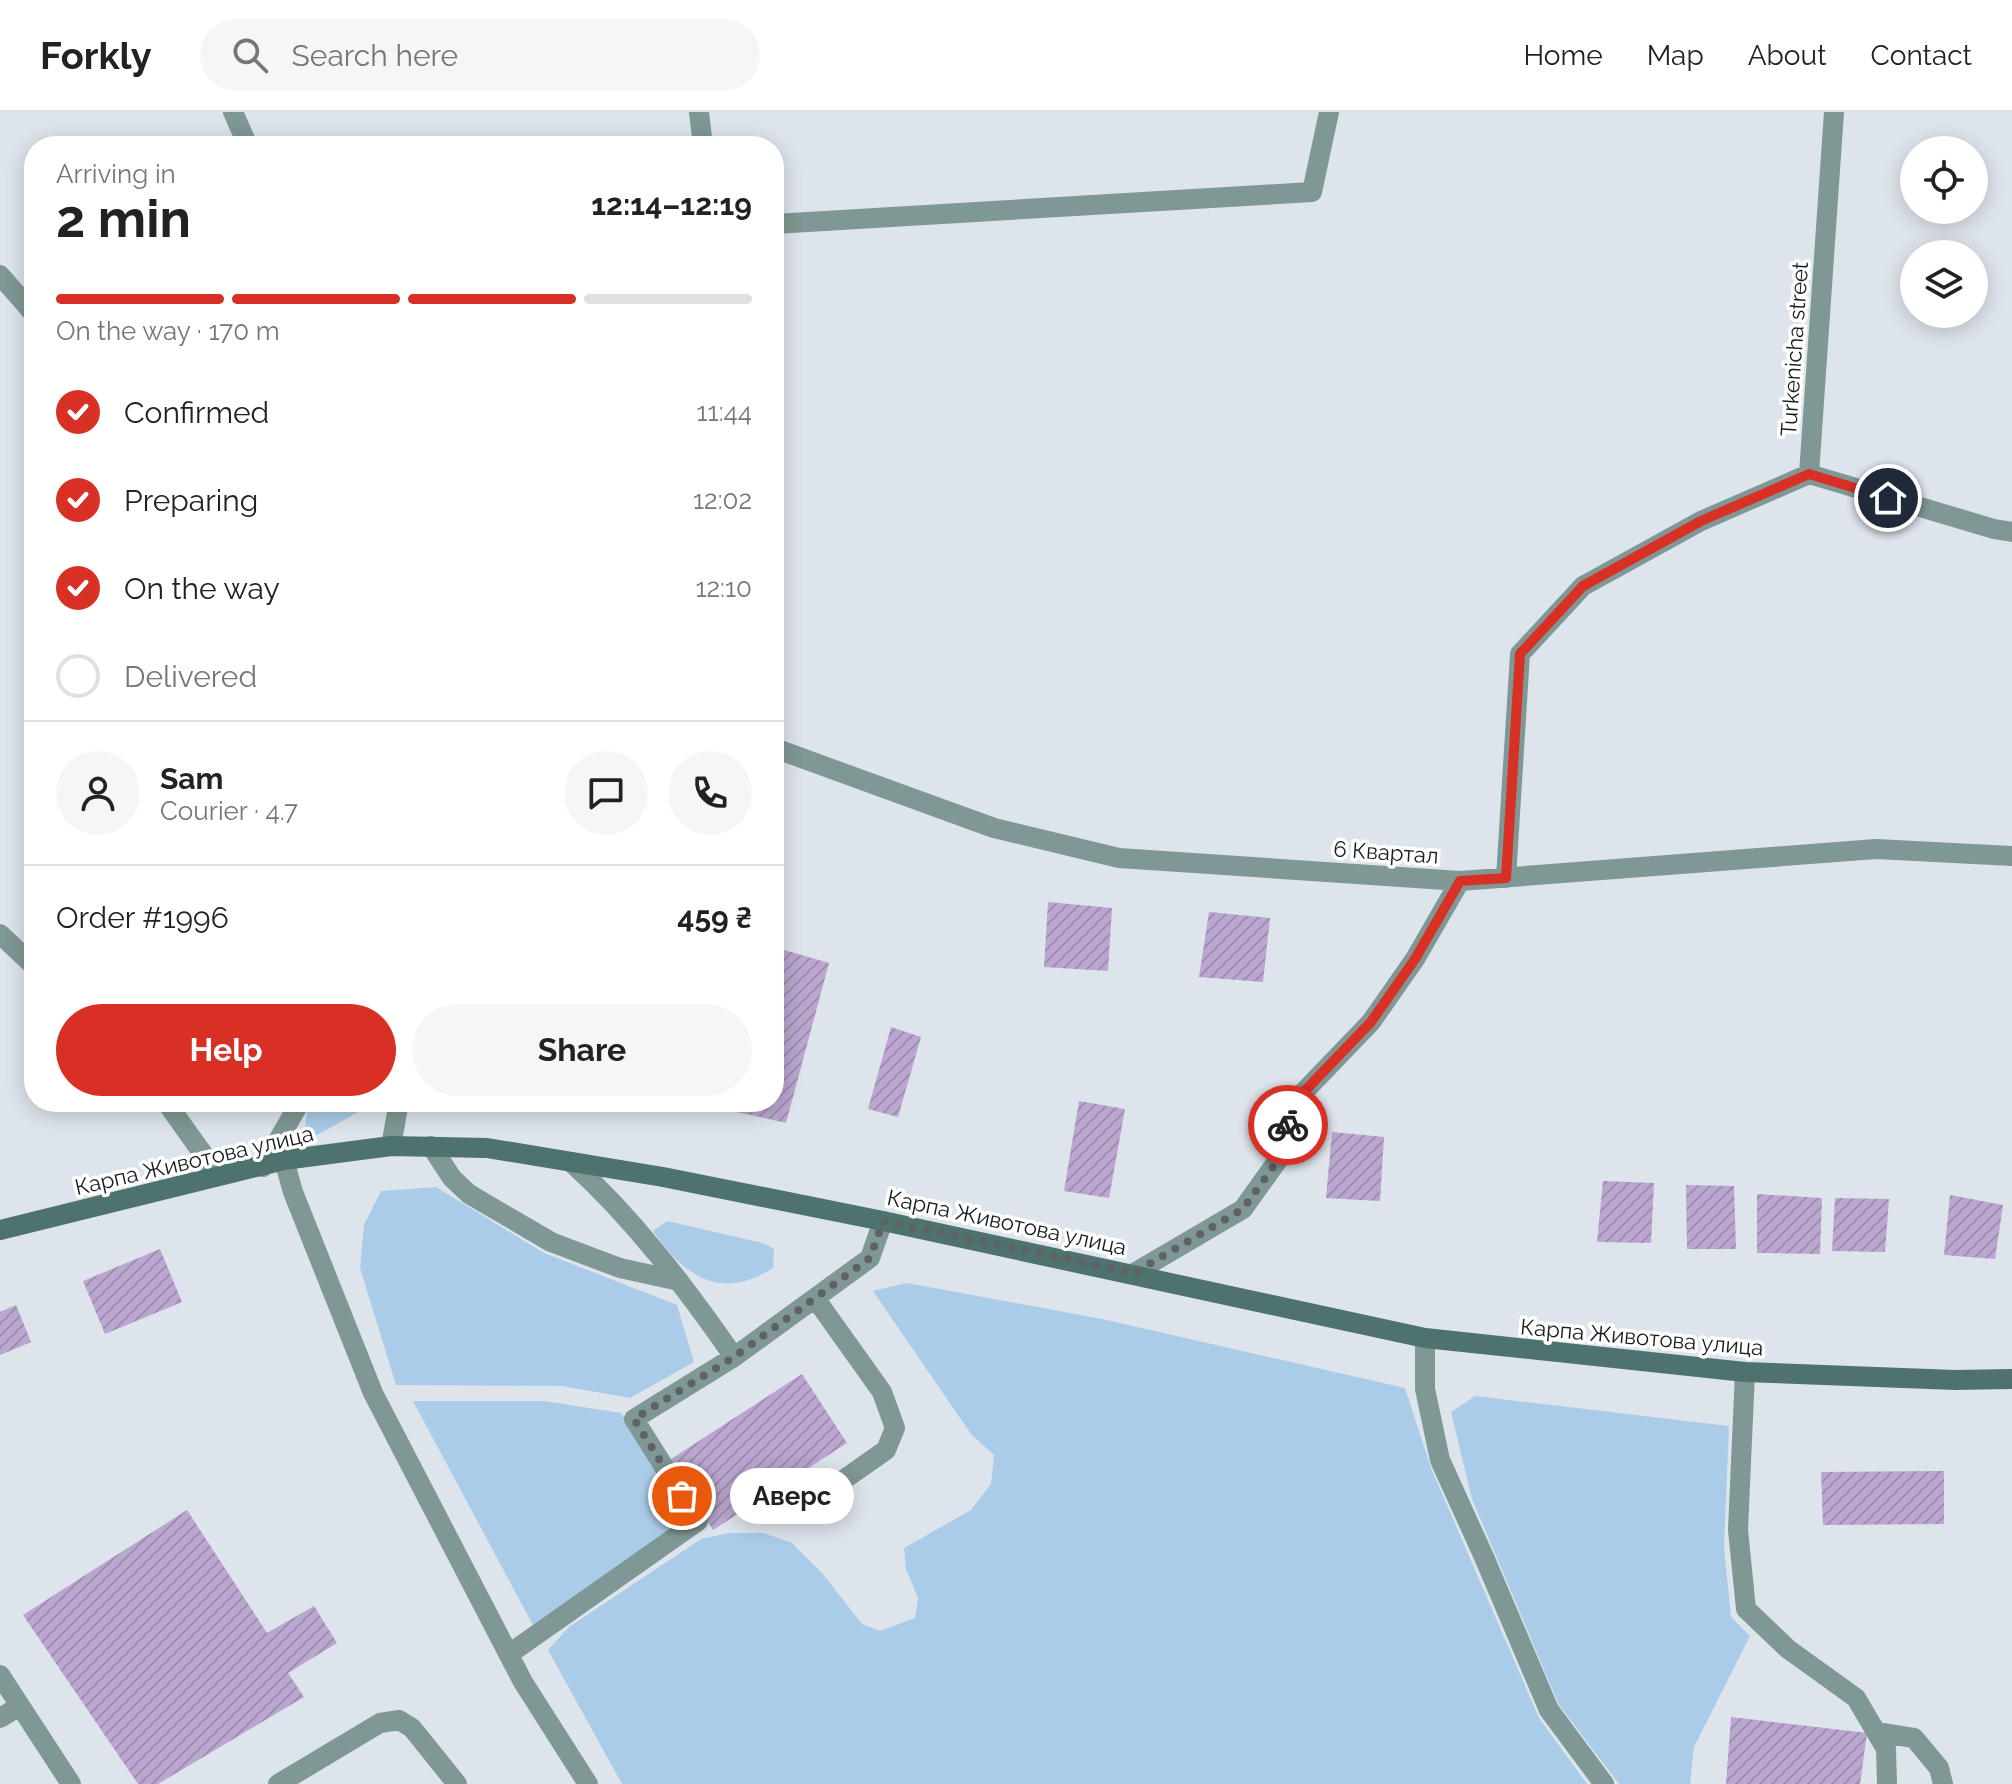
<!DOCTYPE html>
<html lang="en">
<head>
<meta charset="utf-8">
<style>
	:root { --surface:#fff; --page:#f6f6f6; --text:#222; --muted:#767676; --line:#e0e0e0; --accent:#d93025 }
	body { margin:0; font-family:Raleway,sans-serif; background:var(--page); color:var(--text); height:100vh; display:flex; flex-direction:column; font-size:30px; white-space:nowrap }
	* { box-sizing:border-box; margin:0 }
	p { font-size:26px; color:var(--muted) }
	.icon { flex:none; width:44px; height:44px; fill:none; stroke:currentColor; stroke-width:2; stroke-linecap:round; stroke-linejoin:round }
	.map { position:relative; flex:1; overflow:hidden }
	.panel { position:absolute; left:24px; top:24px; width:760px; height:976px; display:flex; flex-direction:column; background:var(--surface); border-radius:32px; box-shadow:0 4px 20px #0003 }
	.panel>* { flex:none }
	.fabs { position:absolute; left:1900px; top:24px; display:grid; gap:16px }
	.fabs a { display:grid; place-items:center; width:88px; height:88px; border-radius:50%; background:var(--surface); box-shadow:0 4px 20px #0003; font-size:40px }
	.pin { position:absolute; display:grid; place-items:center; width:68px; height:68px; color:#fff; margin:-34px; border:4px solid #fff; border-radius:50%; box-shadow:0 2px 8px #0007 }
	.courier { position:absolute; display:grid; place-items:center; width:80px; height:80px; margin:-40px; border:6px solid #d93025; border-radius:50%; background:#fff; color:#222; box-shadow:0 2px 10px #0007 }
	.bubble { position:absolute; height:56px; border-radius:28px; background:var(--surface); box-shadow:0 4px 20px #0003; font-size:26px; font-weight:700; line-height:56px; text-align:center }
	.overview em { font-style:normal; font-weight:700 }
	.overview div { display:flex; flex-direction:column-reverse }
	.overview { display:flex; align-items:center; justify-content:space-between; height:136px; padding:0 32px }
	h1 { font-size:52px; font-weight:700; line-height:60px }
	.bar { display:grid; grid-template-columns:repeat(4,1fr); gap:12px 8px; align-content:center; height:96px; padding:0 32px }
	.bar i { height:10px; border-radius:6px; background:var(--line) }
	.bar .on { background:var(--accent) }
	.bar p { grid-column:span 4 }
	.line { display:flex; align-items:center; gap:20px; padding:0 32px; border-top:2px solid var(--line) }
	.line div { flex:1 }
	.round { display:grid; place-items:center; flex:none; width:84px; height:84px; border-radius:42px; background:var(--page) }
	ol { padding:0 32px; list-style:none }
	li { display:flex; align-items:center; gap:24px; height:88px }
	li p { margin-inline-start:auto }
	li .icon { padding:8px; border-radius:50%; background:var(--accent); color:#fff; stroke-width:4 }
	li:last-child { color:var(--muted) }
	li i { width:44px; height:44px; border:4px solid var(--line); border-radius:50% }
	.action { display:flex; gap:16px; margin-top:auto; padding:16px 32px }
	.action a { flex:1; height:92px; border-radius:48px; background:var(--accent); color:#fff; font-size:32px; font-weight:700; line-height:92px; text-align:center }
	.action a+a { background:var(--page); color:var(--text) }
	header { display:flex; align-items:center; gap:48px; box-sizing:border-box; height:112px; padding:0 40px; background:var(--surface); border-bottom:2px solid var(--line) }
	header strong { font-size:38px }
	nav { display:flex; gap:44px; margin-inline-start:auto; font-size:28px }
	.search { width:560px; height:72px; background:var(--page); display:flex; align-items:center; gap:20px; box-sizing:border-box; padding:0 28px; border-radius:44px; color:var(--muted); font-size:30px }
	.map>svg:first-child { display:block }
	.green { fill:#abcce8 }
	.building { fill:url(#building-hatch) }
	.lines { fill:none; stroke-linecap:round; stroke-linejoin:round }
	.minor { stroke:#7f9895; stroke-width:20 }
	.secondary { stroke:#4e736f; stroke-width:20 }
	.done { stroke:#5e6266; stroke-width:8; stroke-dasharray:0 14.4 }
	.route { stroke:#d93025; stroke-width:10 }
	.labels { text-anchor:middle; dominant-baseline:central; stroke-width:7; stroke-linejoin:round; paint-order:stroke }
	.street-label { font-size:22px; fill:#191c1e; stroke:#fff }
</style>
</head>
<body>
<header>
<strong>Forkly</strong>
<div class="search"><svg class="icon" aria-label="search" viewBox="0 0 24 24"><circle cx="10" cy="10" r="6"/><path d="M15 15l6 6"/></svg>Search here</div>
<nav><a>Home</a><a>Map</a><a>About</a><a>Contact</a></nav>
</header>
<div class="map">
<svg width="2012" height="1672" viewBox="0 0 2012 1672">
	<defs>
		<pattern id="building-hatch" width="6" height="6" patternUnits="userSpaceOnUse" patternTransform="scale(2)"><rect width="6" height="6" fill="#baa6cf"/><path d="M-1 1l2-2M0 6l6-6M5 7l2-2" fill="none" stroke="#9f8eb1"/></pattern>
	</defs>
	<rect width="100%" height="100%" fill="#dde4eb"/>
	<path class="green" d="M320 990H376L303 1031 307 1000Z
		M436 1075 544 1141 677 1193 694 1250 630 1286 562 1274 396 1273 360 1156 364 1113 381 1079Z
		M667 1109 763 1131 774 1137 773 1156C721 1190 684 1164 653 1119Z
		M907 1171 1102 1207 1405 1276 1431 1356 1539 1606 1587 1672H622L548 1538 569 1515 701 1427 729 1421H764L792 1431 822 1461 862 1512 880 1519 915 1506 918 1486 906 1457 904 1436 971 1398 991 1372 994 1343 971 1322 873 1179Z
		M1475 1284 1729 1314 1724 1436 1731 1505 1750 1524 1694 1635 1690 1672H1619L1559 1593 1472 1387 1451 1300Z
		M413 1289H544L621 1301 689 1408 534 1515Z"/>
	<path class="building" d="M1048 790 1112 796 1108 859 1044 855Z
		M1209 800 1270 806 1263 870 1199 865Z
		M774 835 829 851 786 1011 724 997 726 990H774Z
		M891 915 921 925 898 1005 868 997Z
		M1079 989 1125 997 1109 1086 1064 1079Z
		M1332 1020 1384 1025 1380 1089 1326 1086Z
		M1603 1069 1654 1071 1651 1131 1597 1130Z
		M1686 1073 1734 1074 1736 1137H1687Z
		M1757 1082 1822 1086 1820 1142 1757 1141Z
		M1950 1083 2003 1093 1995 1147 1944 1143Z
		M1835 1086 1889 1087 1885 1140 1832 1139Z
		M160 1137 182 1190 105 1222 83 1169Z
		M16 1193 31 1230 0 1243V1200Z
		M802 1262 847 1331 713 1418 668 1349Z
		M1944 1359V1412L1823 1413 1821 1360Z
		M187 1398 267 1521 314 1494 337 1531 288 1561 304 1585 158 1672H138L23 1503Z
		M1731 1605 1867 1621 1860 1672H1726Z"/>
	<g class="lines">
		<path class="minor" d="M233 0 248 34
			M699 0 703 34
			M1834 0 1809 362 1994 417 2012 420
			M774 112 1312 80 1329 0
			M0 163 34 202
			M774 636 994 716 1119 746 1460 769 1876 737 2012 744
			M1506 766 1520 542 1583 474 1701 409 1809 362
			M0 822 34 854
			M166 990 218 1063
			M391 1034 399 990
			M431 1034 452 1066 469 1082 551 1130 620 1156 679 1169
			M284 1048 293 1080 373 1281 523 1570 588 1672
			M571 1050C634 1107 686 1176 734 1245L870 1146 883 1109
			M263 1055 300 990
			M1134 1161 1243 1097 1278 1048 1295 989 1371 910 1415 847 1460 769
			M815 1186 882 1280 895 1316 886 1338 839 1371
			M1425 1226V1277L1440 1348 1484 1445 1549 1598 1604 1672
			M1745 1260 1738 1418 1746 1497 1788 1537 1856 1586 1886 1637 1887 1672
			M509 1542 698 1409 634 1307 734 1245
			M0 1563 71 1672
			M0 1606 20 1594
			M1876 1620 1914 1626 1939 1656 1943 1672
			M278 1672 380 1611 399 1608 412 1616 457 1672"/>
		<path class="secondary" d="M0 1118 284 1048 391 1034 487 1036 663 1065 883 1109 1425 1226 1745 1260 1955 1268 2012 1267"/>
	</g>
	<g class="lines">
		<path class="done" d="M682 1384 634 1307 734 1245 870 1146 883 1109 1134 1161 1243 1097 1278 1048 1288 1013"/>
		<path class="route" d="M1288 1013 1295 989 1371 910 1415 847 1460 769 1506 766 1520 542 1583 474 1701 409 1809 362 1888 386"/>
	</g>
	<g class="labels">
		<g class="street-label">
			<text transform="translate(1794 237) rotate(-86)">Turkenicha street</text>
			<text transform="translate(1386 740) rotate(4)">6 Квартал</text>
			<text transform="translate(194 1048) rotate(-13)">Карпа Животова улица</text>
			<text transform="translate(1007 1110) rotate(12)">Карпа Животова улица</text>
			<text transform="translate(1642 1225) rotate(5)">Карпа Животова улица</text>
		</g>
	</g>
</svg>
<div class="fabs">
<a><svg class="icon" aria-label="locate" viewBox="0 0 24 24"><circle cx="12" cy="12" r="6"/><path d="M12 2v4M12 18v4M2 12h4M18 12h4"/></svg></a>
<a><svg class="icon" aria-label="layers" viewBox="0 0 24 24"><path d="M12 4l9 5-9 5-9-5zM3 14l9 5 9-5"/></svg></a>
</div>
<div class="pin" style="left:682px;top:1384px;background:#ea580c"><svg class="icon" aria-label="bag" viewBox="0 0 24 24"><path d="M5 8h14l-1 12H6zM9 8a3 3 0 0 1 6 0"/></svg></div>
<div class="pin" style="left:1888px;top:386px;background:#1f2937"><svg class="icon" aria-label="home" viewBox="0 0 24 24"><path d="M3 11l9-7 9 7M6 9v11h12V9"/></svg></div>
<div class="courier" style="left:1288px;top:1013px"><svg class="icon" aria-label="bike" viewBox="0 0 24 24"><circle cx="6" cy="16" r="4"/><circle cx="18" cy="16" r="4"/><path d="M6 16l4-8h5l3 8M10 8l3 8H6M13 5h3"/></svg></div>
<div class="bubble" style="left:730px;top:1356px;width:124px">Аверс</div>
<section class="panel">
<div class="overview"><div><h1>2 min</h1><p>Arriving in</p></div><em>12:14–12:19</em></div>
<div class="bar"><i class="on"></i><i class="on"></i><i class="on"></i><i></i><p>On the way · 170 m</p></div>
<ol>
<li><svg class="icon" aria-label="check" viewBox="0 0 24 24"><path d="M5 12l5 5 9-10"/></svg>Confirmed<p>11:44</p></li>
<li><svg class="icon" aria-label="check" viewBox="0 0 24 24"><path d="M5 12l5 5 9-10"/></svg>Preparing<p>12:02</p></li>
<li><svg class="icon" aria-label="check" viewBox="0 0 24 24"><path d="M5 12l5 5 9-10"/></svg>On the way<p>12:10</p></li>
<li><i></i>Delivered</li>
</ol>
<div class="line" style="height:144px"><a class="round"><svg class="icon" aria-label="person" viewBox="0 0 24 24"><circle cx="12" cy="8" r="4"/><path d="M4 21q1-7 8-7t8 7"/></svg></a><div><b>Sam</b><p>Courier · 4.7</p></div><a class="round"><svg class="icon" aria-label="chat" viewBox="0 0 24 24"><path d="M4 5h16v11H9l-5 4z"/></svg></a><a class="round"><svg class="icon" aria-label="phone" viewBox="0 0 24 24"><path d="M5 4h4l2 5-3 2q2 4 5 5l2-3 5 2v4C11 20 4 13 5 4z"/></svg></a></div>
<div class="line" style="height:104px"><div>Order #1996</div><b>459 ₴</b></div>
<div class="action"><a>Help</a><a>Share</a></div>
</section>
</div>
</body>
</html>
